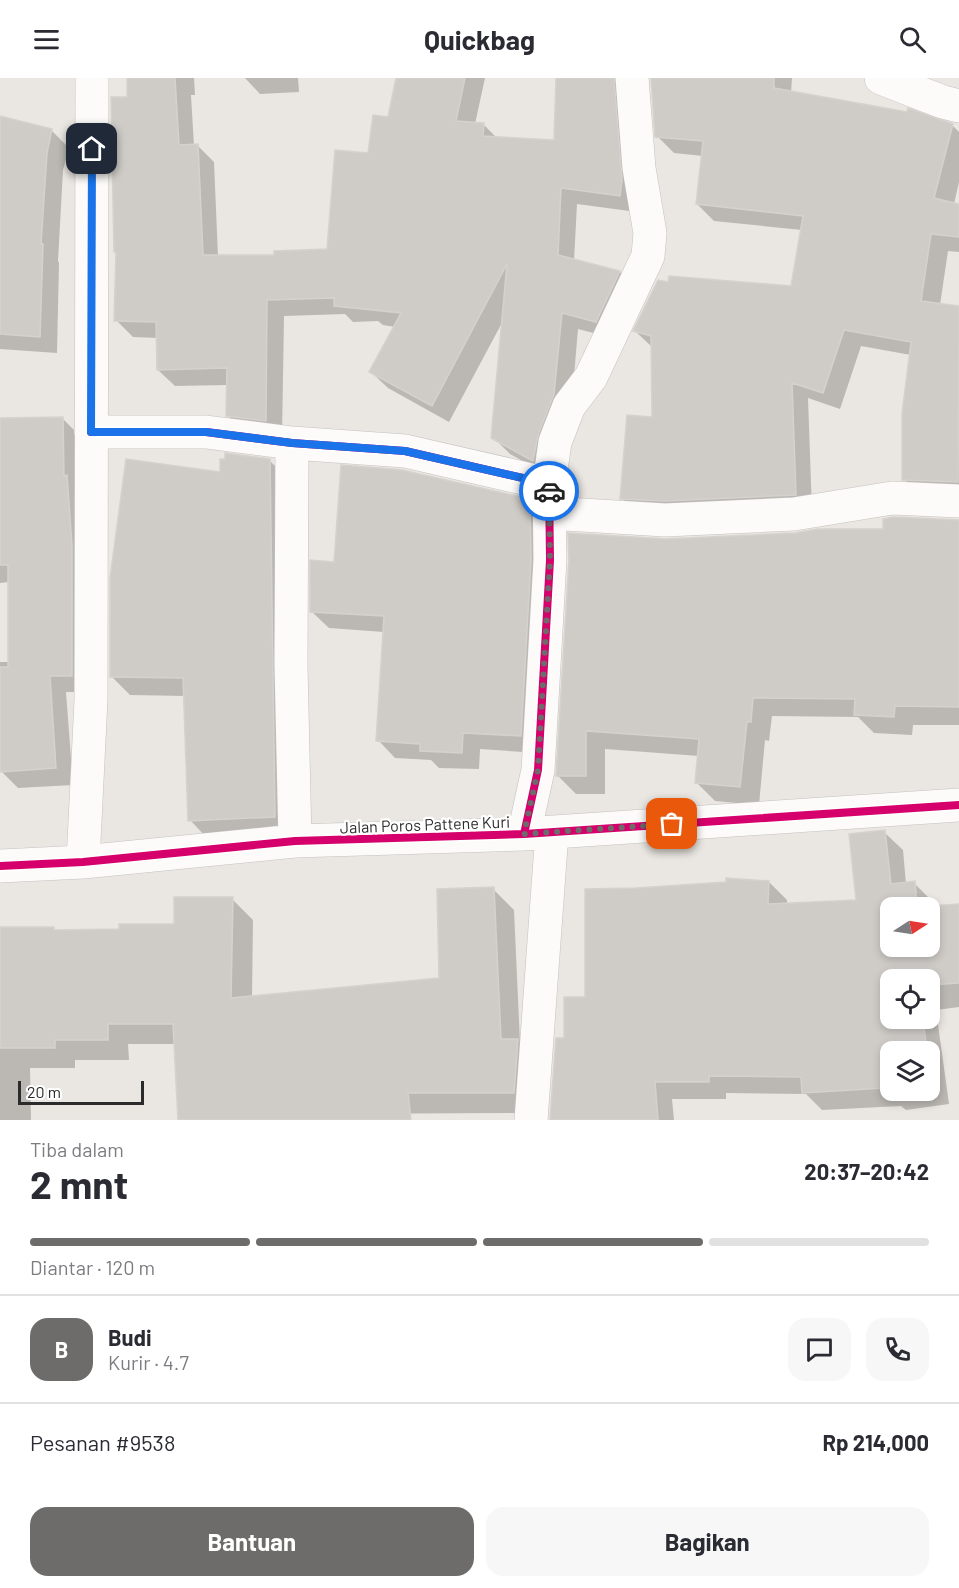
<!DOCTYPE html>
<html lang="id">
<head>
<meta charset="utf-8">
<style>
	:root { --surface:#fff; --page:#f7f7f7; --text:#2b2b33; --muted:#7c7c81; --line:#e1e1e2; --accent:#6e6c6b }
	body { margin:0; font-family:Barlow,sans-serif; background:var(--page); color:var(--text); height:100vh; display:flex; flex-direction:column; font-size:22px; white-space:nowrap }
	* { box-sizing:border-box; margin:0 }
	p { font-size:20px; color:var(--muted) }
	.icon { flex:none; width:33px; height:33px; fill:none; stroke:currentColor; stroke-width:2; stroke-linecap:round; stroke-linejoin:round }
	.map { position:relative; height:1042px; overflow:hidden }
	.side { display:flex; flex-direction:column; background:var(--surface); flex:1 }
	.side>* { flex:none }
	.needle { width:39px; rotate:78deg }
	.buttons { position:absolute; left:880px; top:819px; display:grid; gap:12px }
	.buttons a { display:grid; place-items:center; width:60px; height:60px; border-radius:12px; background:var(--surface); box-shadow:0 3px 9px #0003; font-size:30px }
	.scale { position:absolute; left:18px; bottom:15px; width:126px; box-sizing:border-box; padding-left:6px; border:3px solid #2b2b2b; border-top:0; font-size:16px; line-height:21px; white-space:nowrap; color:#2b2b2b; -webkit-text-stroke:4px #fff; paint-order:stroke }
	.pin { position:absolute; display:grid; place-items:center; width:51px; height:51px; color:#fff; margin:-26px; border-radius:12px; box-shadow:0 3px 9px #0006 }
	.courier { position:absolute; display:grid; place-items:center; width:60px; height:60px; margin:-30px; border:4px solid #1a73e8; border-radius:50%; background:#fff; color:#222; box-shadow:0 2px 8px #0007 }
	.overview em { font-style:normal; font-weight:700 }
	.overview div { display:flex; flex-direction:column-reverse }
	.overview { display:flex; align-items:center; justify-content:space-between; height:102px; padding:0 30px }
	h1 { font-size:39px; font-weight:700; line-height:45px }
	.bar { display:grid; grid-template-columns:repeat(4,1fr); gap:9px 6px; align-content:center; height:72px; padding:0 30px }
	.bar i { height:8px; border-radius:4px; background:var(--line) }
	.bar .selected { background:var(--accent) }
	.bar p { grid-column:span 4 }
	.line { display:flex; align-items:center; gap:15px; padding:0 30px; border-top:2px solid var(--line) }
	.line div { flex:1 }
	.round { display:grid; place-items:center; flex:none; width:63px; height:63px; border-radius:18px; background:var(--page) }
	.button { display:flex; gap:12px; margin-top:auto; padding:12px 30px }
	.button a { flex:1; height:69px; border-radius:18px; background:var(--accent); color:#fff; font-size:24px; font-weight:700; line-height:69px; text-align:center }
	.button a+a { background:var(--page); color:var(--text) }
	header { display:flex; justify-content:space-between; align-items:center; height:78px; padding:0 30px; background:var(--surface); font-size:27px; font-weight:700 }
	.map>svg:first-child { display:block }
	.shadow { fill:#0003; fill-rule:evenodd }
	.building { fill:#cfccc8; stroke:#d5d2cd; stroke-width:1.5; fill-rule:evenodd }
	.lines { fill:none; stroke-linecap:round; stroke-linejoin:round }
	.minor-casing { stroke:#c3c2c2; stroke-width:34 }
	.minor { stroke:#fcfbfa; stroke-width:33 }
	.cycleway-casing { stroke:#fff; stroke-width:11 }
	.cycleway { stroke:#d6006c; stroke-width:8 }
	.done { stroke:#6e6c6b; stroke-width:6; stroke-dasharray:0 10.8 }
	.route { stroke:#1a73e8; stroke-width:8 }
	.labels { text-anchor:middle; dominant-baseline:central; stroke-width:4.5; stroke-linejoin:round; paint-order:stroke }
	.street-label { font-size:16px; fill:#2b2b2b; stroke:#fff }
</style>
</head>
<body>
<header><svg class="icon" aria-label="menu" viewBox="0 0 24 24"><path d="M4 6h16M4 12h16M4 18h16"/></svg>Quickbag<svg class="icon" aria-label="search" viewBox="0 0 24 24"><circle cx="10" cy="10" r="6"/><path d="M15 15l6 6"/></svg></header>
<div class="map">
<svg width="959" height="1042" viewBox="0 0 959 1042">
	<rect width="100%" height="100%" fill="#eae6e1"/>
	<path class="shadow" d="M128 0H194L195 17H191L194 68 197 67 214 84 218 178 276 179 329 173 369 77 389 40 398 0H485L475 46H483L497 60 555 64 558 0H620L637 134 577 126 574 183 620 194 636 210 613 260 578 251 571 333 550 398 510 376 493 359 504 241 449 344 388 310 371 294 395 249 383 247 378 243 353 244 345 236 284 238 282 359 244 354 227 337 228 307 175 308 158 292V260L133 259 116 242 118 176 129 20Z
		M245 0H298L299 14 260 16Z
		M651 0H792L791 15 952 47 959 54V104L954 126 959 127V174L948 173 940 227 959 229V420L921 418 904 401 911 277 861 268 840 331 808 320 812 433 639 437 622 420 653 341 652 269 635 253 669 206 792 210 802 152 714 143 697 126 703 78 674 75 657 58Z
		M0 40 52 53 69 70 63 92 58 183 59 185 57 275 0 271Z
		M0 341H63L80 358 89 614H66L73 707 18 710 1 693 0 584H10L9 504 0 505Z
		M269 382 288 401 293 757 208 761 190 742 185 618 130 617 111 598 221 396Z
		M530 422 547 440 538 675 480 671 479 691 439 690 431 682 395 680 378 662 384 554 329 550 311 533 335 485Z
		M959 443V647H913L912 657 874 655 858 639 772 638 769 663 765 662 759 727 715 723 696 704 699 678 605 671V716H576L557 697 666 462 884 452Z
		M884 754 903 772 906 806 914 805 932 823 933 829 959 828V929L936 932 949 1026 906 1032 901 1028 822 1032 806 1016 726 1015V1021H672L674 1042H563L562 1022 566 962 587 921 769 804 787 822V826L857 823ZM891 830H930V868H891ZM891 902H930V940H891ZM891 974H930V1012H891Z
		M493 811 514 832 520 965 538 983 534 1035 304 1036V1042H179L176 966H128L129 982H75V990H30L31 1042H0V851H53L56 854 120 853 176 848 232 821 253 842 252 920 440 902Z"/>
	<path class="building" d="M127 0H175L179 67 198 66 203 177H274V173L327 171 335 72 368 75 373 37 388 39 396 0H465L456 43 484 45 483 58 554 62 556 0H614L622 102 620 118 561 110 558 177 620 193 596 244 562 235 554 316 538 357 533 383 491 360 507 186 432 328 369 294 401 235 334 228V220L267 222 266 343 226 338 227 290 157 292 156 244 114 243 116 174H114L111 19H127Z
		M651 0H774V10L907 34 908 30 953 46 934 120 959 126V159L931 156 921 223 959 228 958 404 902 402V336L911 264 844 252 823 315 792 305 796 417 665 423 620 421 627 337 652 339 651 258 633 253 658 202 668 204 669 198 791 208 803 138 696 126 703 63 655 59Z
		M0 38 52 51 47 75 41 166H43L40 259 0 256Z
		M63 339 64 398 67 397 72 468V598H50L56 690 0 694V589H8V487H0V340Z
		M225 375 270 381 275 739 188 743 183 600 110 599V500L126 381 220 394V381H225Z
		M341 387 402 392 530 421 531 482 521 658 463 655 462 675 420 673V666L376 663 384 538 310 534V482L334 484Z
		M893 439 959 442V629L895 628 894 639 854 637 855 621 753 620 751 644H747L740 709 695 705 699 661 586 653V698H556L569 483 568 455 666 461 795 455 818 451H883V441Z
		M885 752 891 806 915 803 917 829 959 826V905L930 907V902H891V940H923L927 974H891V1012H901L886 1015 885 1010 802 1015 801 999 709 998V1004H655L658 1042H550L556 960H564V919H585V811L636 810 726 804V800L769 803 768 826 856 822 849 756ZM891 830H930V868H891Z
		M494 809 501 961H518L514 1015H408L411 1042H178L173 946H108V962H55V970H0V849H54V852L119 851V846H174V819H233L231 920 439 900 437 811Z"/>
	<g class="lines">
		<g class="minor-casing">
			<path id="minor" d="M881 0 943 24 959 28
				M91 354H206L292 365 405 373 549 406 550 482 538 692 524 756
				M292 365 291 587 295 763
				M549 406 555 364 569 328 591 299 648 178 650 155 639 90 632 0
				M549 435 665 442 794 436 892 420 959 423
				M83 784 91 622 92 0
				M0 788 83 784 295 763 524 756 959 727
				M531 1042 552 754"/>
		</g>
		<use href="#minor" class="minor"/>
		<g class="cycleway-casing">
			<path id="cycleway" d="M91 354H206L292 365 405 373 549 406 550 482 538 692 524 756
				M0 788 83 784 295 763 524 756 959 727"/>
		</g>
		<use href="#cycleway" class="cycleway"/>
	</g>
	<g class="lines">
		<path class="done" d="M549 413 550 482 538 692 524 756 672 746"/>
		<path class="route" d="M92 71 91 354H206L292 365 405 373 549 406V413"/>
	</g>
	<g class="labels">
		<g class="street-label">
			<text transform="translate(425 746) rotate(-2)">Jalan Poros Pattene Kuri</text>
		</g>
	</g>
</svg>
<div class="buttons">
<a><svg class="needle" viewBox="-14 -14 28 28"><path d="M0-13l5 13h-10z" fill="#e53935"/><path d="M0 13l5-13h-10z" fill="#7c7c81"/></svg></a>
<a><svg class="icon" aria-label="locate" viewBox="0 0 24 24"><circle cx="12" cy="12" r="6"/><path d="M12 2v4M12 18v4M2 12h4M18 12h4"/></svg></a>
<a><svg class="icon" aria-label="layers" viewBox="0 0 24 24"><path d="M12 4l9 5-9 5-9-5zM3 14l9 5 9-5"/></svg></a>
</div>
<div class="scale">20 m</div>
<div class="pin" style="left:672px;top:746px;background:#ea580c"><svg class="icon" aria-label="bag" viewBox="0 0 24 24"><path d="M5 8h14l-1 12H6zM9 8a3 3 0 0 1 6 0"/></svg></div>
<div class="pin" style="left:92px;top:71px;background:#1f2937"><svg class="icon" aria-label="home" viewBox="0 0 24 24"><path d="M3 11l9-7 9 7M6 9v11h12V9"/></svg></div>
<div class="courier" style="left:549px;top:413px"><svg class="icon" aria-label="car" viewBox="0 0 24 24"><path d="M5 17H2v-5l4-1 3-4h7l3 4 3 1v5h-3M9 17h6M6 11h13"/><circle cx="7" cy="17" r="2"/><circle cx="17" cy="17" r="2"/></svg></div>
</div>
<section class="side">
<div class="overview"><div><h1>2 mnt</h1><p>Tiba dalam</p></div><em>20:37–20:42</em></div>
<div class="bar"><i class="selected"></i><i class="selected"></i><i class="selected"></i><i></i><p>Diantar · 120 m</p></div>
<div class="line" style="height:108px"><b class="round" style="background:var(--accent);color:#fff">B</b><div><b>Budi</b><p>Kurir · 4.7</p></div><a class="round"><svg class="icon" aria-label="chat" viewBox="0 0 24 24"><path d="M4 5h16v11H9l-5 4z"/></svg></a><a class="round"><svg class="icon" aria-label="phone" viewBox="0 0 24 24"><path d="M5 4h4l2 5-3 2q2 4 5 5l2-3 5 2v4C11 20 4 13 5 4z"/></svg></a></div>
<div class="line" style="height:78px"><div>Pesanan #9538</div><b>Rp 214,000</b></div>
<div class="button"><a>Bantuan</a><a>Bagikan</a></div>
</section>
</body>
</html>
